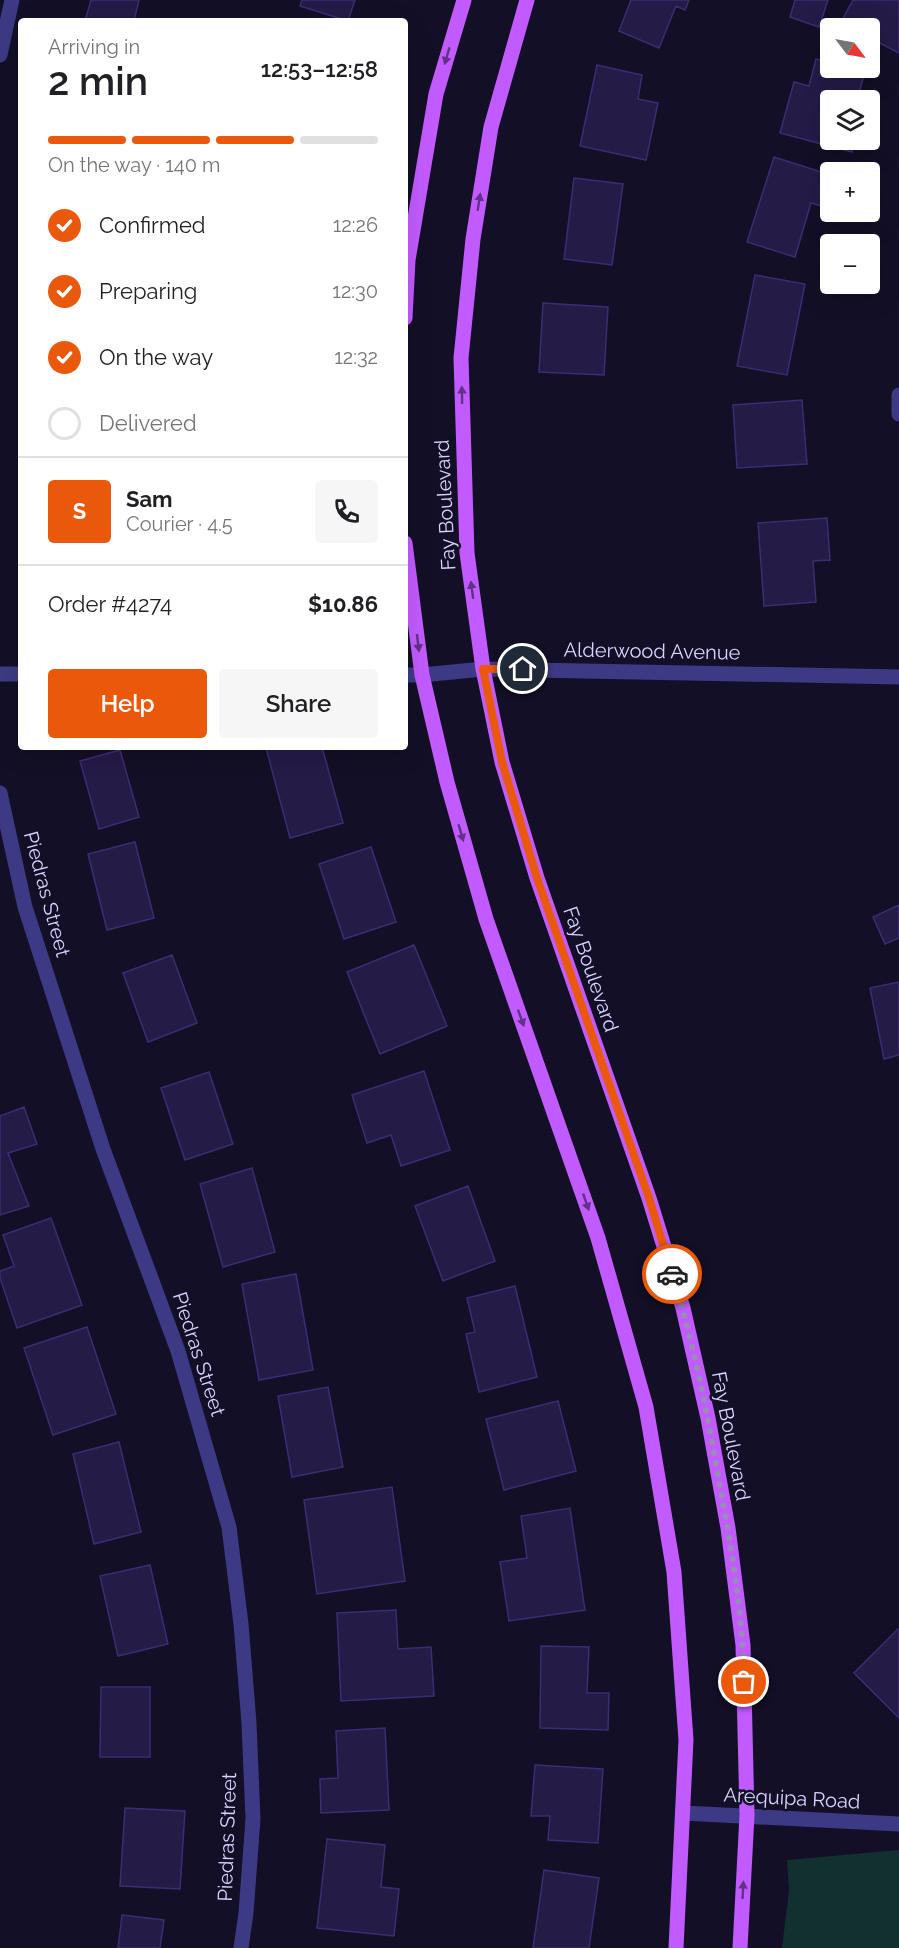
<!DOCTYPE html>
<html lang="en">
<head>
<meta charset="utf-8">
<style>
	:root { --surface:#fff; --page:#f6f6f6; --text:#202124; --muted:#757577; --line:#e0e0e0; --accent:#ea580c }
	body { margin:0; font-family:Raleway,sans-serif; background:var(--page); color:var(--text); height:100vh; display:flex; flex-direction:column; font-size:22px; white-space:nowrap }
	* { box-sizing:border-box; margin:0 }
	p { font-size:20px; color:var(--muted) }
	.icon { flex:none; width:33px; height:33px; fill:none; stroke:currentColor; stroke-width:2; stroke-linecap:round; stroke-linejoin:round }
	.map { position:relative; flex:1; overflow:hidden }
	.drawer { position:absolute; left:18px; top:18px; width:390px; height:732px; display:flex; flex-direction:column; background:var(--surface); border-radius:6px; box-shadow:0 6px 24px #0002 }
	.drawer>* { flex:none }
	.needle { width:39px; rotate:122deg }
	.tools { position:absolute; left:820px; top:18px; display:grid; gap:12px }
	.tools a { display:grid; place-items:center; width:60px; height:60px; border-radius:6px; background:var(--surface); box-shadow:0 6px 24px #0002; font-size:30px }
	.pin { position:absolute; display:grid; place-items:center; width:51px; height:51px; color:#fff; margin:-26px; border:3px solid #fff; border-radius:50%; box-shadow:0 2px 6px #0007 }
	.courier { position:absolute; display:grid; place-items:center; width:60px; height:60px; margin:-30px; border:4px solid #ea580c; border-radius:50%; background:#fff; color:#222; box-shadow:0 2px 8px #0007 }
	.headline em { font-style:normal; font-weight:600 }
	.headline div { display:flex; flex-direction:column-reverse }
	.headline { display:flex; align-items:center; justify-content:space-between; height:102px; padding:0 30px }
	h1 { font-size:39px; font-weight:600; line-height:45px }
	.bar { display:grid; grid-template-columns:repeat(4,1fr); gap:9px 6px; align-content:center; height:72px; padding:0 30px }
	.bar i { height:8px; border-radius:4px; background:var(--line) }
	.bar .on { background:var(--accent) }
	.bar p { grid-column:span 4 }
	.line { display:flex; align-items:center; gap:15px; padding:0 30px; border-top:2px solid var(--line) }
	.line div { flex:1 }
	.round { display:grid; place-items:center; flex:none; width:63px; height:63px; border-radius:6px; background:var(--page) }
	ol { padding:0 30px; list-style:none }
	li { display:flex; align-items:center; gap:18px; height:66px }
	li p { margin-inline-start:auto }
	li .icon { padding:6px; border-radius:50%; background:var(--accent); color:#fff; stroke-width:4 }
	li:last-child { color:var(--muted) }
	li i { width:33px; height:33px; border:3px solid var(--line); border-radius:50% }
	.action { display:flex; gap:12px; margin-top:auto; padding:12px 30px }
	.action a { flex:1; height:69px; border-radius:6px; background:var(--accent); color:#fff; font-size:24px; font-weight:600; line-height:69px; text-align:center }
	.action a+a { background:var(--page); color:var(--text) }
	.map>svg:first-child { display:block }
	.green { fill:#12302f }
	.building { fill:#241b47; stroke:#3b2d73; stroke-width:1.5 }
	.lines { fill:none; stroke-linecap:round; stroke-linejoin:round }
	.minor { stroke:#3d3a85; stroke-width:15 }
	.major { stroke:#c25bff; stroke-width:15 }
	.oneway { fill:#623188 }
	.done { stroke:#948fb3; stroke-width:6; stroke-dasharray:0 10.8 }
	.route { stroke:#ea580c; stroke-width:8 }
	.labels { text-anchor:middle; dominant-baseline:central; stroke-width:5; stroke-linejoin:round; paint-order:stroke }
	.street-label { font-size:20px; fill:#d9d4ff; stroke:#130f26 }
</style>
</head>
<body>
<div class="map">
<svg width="899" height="1948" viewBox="0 0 899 1948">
	<rect width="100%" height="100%" fill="#130f26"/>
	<path class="green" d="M899 1850V1948H782L789 1890 787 1860Z"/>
	<path class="building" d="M91 0H139L134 21H85Z
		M302 0H355L348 21 300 6Z
		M631 0H689L685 10 676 6 659 48 619 31Z
		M795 0H828L819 27 790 17Z
		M853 0H899V53L870 38V28H853L841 22Z
		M816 59 831 63V68H848L865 72 857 100H831V140H855L852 152 780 133 794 82 809 86Z
		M597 65 642 75 638 99 658 103 646 160 580 146Z
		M774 157 831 175V209L811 203 795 257 747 242Z
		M574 178 623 184 612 265 564 259Z
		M755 275 805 284 787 375 737 366Z
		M543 303 608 307 604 375 539 372Z
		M802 400 807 464 737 468 733 405Z
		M827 518 830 560 813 561 816 602 764 606 758 523Z
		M271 747H322L343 823 290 838 266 748Z
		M120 750 139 817 99 829 80 761Z
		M135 842 154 918 107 930 88 854Z
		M371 847 396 922 344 939 319 864Z
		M899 905V938L885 944 873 917Z
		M414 945 447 1026 380 1054 347 972Z
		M172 955 197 1023 148 1042 123 973Z
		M899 982V1055L884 1059 870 988Z
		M424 1071 450 1150 401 1166 391 1135 367 1143 352 1095Z
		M209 1072 233 1144 185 1160 161 1088Z
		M24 1107 37 1144 8 1153 29 1206 0 1215V1116Z
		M252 1168 275 1252 223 1267 200 1184Z
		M468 1186 495 1261 443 1281 415 1206Z
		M51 1218 82 1305 17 1328 0 1278V1271L14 1266 3 1235Z
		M296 1274 313 1370 259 1380 242 1284Z
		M515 1286 537 1377 479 1392 466 1334 475 1332 467 1298Z
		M87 1327 116 1414 53 1435 24 1348Z
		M328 1387 343 1467 292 1477 278 1396Z
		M558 1401 576 1471 504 1490 486 1419Z
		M119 1442 141 1532 94 1544 73 1454Z
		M392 1487 405 1581 317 1594 304 1500Z
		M570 1508 585 1610 509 1621 500 1562 527 1558 521 1516Z
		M150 1565 168 1644 118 1656 100 1576Z
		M396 1610 398 1649 431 1647 434 1696 341 1701 337 1613Z
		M898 1629 899 1630V1718L854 1673Z
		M541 1646 589 1647 587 1693H609L608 1730 540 1728Z
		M101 1687H150V1757H100Z
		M385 1728 389 1810 321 1813 320 1779 338 1778 336 1731Z
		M535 1765 603 1769 598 1843 548 1840 550 1816H531Z
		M125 1808 185 1811 180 1889 120 1886Z
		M327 1839 385 1845 381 1887 399 1889 394 1936 317 1928Z
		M544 1870 599 1878 589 1948H533Z
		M122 1915 164 1920 160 1948H118Z"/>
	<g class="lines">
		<path class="minor" d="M0 55 12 0
			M899 395V414
			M0 674H21
			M405 675H422L483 669 899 677
			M0 793 25 907 103 1149 178 1351 229 1527 241 1624 249 1723 253 1819 246 1913 241 1948
			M683 1813 899 1824"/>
		<path class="major" d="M527 0 491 127 473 239 461 358 467 553 483 669 502 762 537 878 649 1198 683 1308 708 1418 728 1528 743 1645 747 1815 740 1948
			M405 318 408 260 436 94 464 0
			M405 543 422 675 447 782 486 919 598 1238 646 1407 674 1572 686 1740 676 1948"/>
	</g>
	<defs><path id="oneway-solid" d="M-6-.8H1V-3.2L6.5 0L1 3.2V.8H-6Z" transform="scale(1.5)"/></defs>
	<g class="oneway">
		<use href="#oneway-solid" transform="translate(447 56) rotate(106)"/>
		<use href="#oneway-solid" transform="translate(479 202) rotate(-81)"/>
		<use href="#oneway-solid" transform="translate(462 395) rotate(-91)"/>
		<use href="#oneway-solid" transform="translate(472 590) rotate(-98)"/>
		<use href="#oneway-solid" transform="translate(418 643) rotate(83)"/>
		<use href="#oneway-solid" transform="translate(461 833) rotate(74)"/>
		<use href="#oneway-solid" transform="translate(521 1018) rotate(70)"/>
		<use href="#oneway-solid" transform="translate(586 1202) rotate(71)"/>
		<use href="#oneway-solid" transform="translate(743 1890) rotate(-87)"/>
	</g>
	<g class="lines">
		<path class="done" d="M672 1274C694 1344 708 1416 720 1487 732 1551 743 1616 744 1682"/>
		<path class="route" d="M523 669H483L502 762 537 878 649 1198 672 1274"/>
	</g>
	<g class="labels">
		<g class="street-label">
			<text transform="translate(445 505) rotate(-93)">Fay Boulevard</text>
			<text transform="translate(652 651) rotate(1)">Alderwood Avenue</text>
			<text transform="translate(47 894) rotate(75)">Piedras Street</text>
			<text transform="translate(591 969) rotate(71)">Fay Boulevard</text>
			<text transform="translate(199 1354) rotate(72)">Piedras Street</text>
			<text transform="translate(731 1436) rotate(79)">Fay Boulevard</text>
			<text transform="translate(792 1798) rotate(3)">Arequipa Road</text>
			<text transform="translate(227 1837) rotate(-88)">Piedras Street</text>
		</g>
	</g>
</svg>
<div class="tools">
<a><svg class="needle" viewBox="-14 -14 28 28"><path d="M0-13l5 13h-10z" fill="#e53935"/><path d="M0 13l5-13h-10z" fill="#757577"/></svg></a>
<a><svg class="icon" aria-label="layers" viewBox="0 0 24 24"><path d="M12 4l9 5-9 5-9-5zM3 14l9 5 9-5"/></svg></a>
<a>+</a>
<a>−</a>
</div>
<div class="pin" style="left:744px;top:1682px;background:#ea580c"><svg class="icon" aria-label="bag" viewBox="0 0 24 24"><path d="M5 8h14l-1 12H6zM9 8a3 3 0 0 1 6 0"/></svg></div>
<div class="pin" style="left:523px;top:669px;background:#1f2937"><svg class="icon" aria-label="home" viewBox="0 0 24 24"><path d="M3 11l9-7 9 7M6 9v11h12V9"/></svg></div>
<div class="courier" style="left:672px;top:1274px"><svg class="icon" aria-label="car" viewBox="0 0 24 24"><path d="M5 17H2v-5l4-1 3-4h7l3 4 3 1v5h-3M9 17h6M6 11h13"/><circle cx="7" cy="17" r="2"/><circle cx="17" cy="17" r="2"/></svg></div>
<section class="drawer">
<div class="headline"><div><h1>2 min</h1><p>Arriving in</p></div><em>12:53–12:58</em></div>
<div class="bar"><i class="on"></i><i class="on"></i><i class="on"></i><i></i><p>On the way · 140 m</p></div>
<ol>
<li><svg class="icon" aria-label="check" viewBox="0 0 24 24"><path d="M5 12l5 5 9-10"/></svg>Confirmed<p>12:26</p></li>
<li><svg class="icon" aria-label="check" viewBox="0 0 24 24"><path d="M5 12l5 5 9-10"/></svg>Preparing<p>12:30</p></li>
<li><svg class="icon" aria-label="check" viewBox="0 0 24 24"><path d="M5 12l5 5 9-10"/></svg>On the way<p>12:32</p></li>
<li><i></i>Delivered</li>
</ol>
<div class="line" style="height:108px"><b class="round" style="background:var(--accent);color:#fff">S</b><div><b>Sam</b><p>Courier · 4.5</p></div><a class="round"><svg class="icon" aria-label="phone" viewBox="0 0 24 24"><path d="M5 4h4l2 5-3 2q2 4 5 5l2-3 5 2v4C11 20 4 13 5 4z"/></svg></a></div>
<div class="line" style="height:78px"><div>Order #4274</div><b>$10.86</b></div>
<div class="action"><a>Help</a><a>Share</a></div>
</section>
</div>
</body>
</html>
